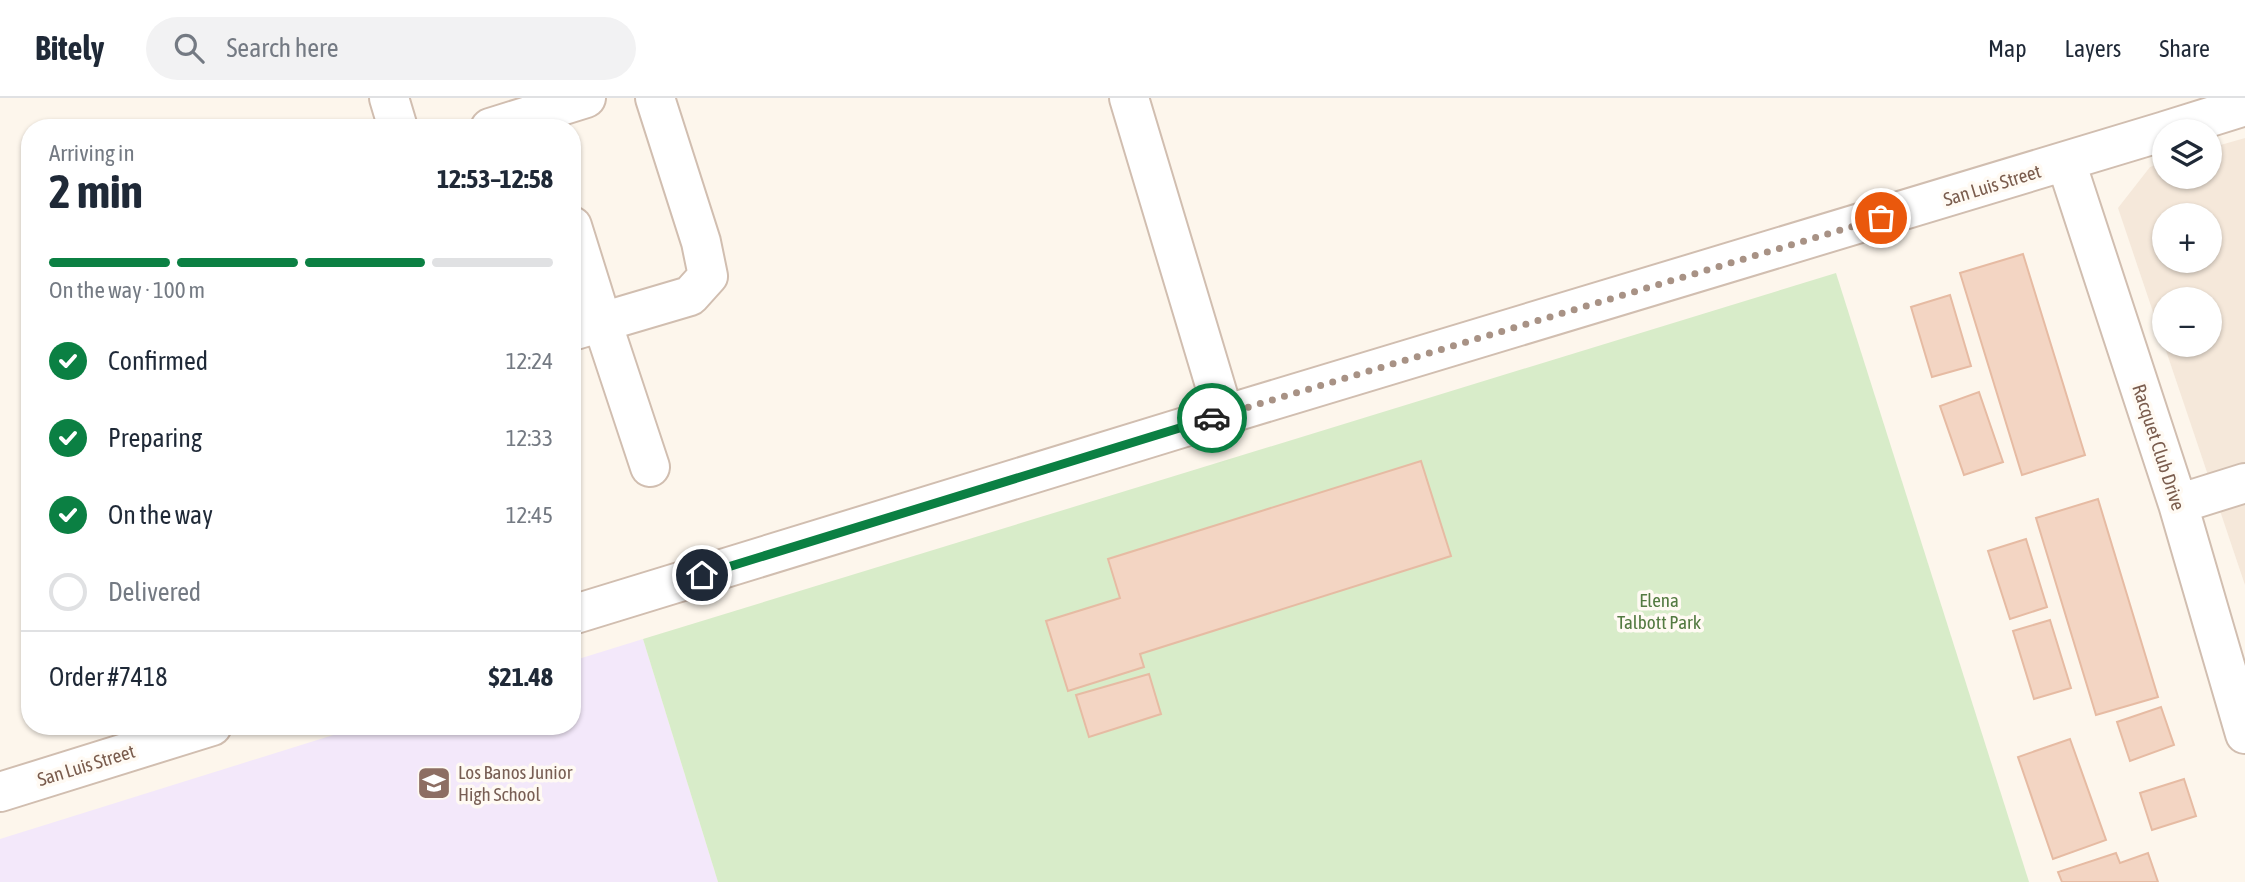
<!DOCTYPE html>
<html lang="en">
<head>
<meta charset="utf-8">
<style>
	:root { --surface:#fff; --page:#f2f2f3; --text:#1f2937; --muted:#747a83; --line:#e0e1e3; --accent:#0b8043 }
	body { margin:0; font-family:"Asap Condensed",sans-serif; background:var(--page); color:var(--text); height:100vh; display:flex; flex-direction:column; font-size:26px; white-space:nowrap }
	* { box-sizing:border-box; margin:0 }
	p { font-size:23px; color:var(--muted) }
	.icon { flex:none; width:38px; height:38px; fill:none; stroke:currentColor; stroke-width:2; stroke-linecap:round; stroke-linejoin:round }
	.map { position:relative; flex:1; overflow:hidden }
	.drawer { position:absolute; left:21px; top:21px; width:560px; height:616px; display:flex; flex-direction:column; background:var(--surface); border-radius:28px; box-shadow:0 2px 5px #0004 }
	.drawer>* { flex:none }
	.tools { position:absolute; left:2152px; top:21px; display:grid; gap:14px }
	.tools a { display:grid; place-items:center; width:70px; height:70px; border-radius:50%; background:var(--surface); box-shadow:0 2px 5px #0004; font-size:35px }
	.pin { position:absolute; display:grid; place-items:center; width:60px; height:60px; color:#fff; margin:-30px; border:4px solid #fff; border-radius:50%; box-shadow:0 2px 7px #0007 }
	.courier { position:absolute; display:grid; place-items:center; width:70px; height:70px; margin:-35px; border:5px solid #0b8043; border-radius:50%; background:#fff; color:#222; box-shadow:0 2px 9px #0007 }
	.overview em { font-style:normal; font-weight:700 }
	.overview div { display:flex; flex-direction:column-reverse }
	.overview { display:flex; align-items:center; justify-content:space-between; height:119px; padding:0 28px }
	h1 { font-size:46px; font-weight:700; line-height:52px }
	.bar { display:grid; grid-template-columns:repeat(4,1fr); gap:10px 7px; align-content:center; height:84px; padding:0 28px }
	.bar i { height:9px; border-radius:5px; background:var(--line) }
	.bar .selected { background:var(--accent) }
	.bar p { grid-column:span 4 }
	.line { display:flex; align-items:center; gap:18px; padding:0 28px; border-top:2px solid var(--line) }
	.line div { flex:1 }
	ol { padding:0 28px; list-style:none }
	li { display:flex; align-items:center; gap:21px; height:77px }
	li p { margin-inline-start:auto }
	li .icon { padding:7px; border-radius:50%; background:var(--accent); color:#fff; stroke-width:4 }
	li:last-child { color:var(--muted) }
	li i { width:38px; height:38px; border:4px solid var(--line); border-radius:50% }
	header { display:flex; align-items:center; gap:42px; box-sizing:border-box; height:98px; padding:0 35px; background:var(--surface); border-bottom:2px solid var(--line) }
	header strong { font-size:33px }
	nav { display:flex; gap:38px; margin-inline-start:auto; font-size:24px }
	.search { width:490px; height:63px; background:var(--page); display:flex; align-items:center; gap:18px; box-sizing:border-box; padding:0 24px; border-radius:38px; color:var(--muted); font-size:26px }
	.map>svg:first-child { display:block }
	.residential { fill:#f5e8da; fill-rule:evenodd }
	.education { fill:#f3e8fa }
	.green { fill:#d8ecc9 }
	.building { fill:#f3d5c3; stroke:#e6bba3; stroke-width:2 }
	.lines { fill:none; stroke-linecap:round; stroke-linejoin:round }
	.minor-casing { stroke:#d1beb0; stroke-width:42 }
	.minor { stroke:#fff; stroke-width:38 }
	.done { stroke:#a89285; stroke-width:7; stroke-dasharray:0 12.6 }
	.route { stroke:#0b8043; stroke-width:9 }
	.labels { text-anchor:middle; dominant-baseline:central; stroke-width:7; stroke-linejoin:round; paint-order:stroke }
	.street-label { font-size:19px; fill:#7a5c4d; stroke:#fffaf3 }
	.park-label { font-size:19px; fill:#537a41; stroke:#fffaf3 }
	.education-label { font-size:19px; fill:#785e54; stroke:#fffaf3; text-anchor:start }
</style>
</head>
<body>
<header>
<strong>Bitely</strong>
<div class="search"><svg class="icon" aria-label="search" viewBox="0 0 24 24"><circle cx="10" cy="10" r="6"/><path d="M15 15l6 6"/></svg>Search here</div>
<nav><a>Map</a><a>Layers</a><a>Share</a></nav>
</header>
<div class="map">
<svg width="2245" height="784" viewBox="0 0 2245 784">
	<rect width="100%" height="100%" fill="#fdf6ec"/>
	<path class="residential" d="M2245 40V487L2118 110 2150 69 2165 64V79H2210V50ZM2165 117H2210V163H2165ZM2165 201H2210V247H2165Z"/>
	<path class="education" d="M643 541 718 784H0V741L362 628H572V563Z"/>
	<path class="green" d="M1836 175 2029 784H718L643 541Z"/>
	<path class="building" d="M2023 156 2085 357 2022 377 1960 175Z
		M1950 197 1971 268 1932 279 1911 209Z
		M1979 294 2003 364 1964 377 1940 308Z
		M1421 363 1451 458 1140 556 1144 569 1068 593 1046 523 1120 500 1108 461Z
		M2098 401 2158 599 2096 617 2036 420Z
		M2026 441 2047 509 2010 521 1988 453Z
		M2050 522 2071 590 2034 601 2013 533Z
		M1149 576 1161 616 1089 639 1076 597Z
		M2161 609 2174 647 2130 663 2117 624Z
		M2070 641 2106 742 2053 761 2018 659Z
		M2184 681 2196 718 2152 732 2140 695Z
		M2116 755 2120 765 2148 755 2158 784H2062L2058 774Z"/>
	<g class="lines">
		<g class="minor-casing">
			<path id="minor" d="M389 0 398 30
				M1129 0 1224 317
				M490 30 586 0
				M2165 33 2245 8
				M2066 64 2178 406 2245 636
				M572 128 602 224 690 198 708 178 701 144 655 0
				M572 233 602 224 650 369
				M2178 406 2245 385
				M572 517 1224 317 2165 33
				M0 694 212 628"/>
		</g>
		<use href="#minor" class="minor"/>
	</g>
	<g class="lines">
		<path class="done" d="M1212 320 1881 120"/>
		<path class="route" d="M702 477 1212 320"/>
	</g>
	<defs>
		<g id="school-square" transform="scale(1.75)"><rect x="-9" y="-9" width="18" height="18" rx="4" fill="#8d6e63" stroke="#fffaf3"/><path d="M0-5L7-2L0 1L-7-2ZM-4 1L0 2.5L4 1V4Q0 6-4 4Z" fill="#fff"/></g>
	</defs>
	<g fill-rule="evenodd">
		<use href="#school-square" x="434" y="685"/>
	</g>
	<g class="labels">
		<g class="street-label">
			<text transform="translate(1992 87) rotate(-17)">San Luis Street</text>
			<text transform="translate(2159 349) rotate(72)">Racquet Club Drive</text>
			<text transform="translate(86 667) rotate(-17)">San Luis Street</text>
		</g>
		<g class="park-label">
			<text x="1659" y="502">Elena<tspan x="1659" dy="22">Talbott Park</tspan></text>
		</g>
		<g class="education-label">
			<text x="458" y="674">Los Banos Junior<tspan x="458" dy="22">High School</tspan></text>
		</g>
	</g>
</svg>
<div class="tools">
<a><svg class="icon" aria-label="layers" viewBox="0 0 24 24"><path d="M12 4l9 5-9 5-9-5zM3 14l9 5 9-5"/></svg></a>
<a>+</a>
<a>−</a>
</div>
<div class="pin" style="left:1881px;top:120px;background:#ea580c"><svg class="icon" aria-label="bag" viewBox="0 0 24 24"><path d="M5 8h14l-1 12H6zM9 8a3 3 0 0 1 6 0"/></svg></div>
<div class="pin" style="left:702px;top:477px;background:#1f2937"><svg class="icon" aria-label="home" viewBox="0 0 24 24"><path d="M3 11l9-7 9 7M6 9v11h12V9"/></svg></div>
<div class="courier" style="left:1212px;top:320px"><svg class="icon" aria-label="car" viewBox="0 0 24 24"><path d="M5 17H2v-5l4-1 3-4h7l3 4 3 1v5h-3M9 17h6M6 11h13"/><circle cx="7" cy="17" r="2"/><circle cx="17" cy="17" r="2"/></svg></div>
<section class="drawer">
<div class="overview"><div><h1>2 min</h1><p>Arriving in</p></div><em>12:53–12:58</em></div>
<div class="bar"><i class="selected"></i><i class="selected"></i><i class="selected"></i><i></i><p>On the way · 100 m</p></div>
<ol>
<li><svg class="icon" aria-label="check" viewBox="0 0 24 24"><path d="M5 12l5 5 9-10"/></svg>Confirmed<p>12:24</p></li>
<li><svg class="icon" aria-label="check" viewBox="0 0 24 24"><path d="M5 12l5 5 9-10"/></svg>Preparing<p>12:33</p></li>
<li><svg class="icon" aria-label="check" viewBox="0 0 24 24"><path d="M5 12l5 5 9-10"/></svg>On the way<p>12:45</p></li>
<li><i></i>Delivered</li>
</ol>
<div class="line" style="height:91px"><div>Order #7418</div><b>$21.48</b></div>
</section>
</div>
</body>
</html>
